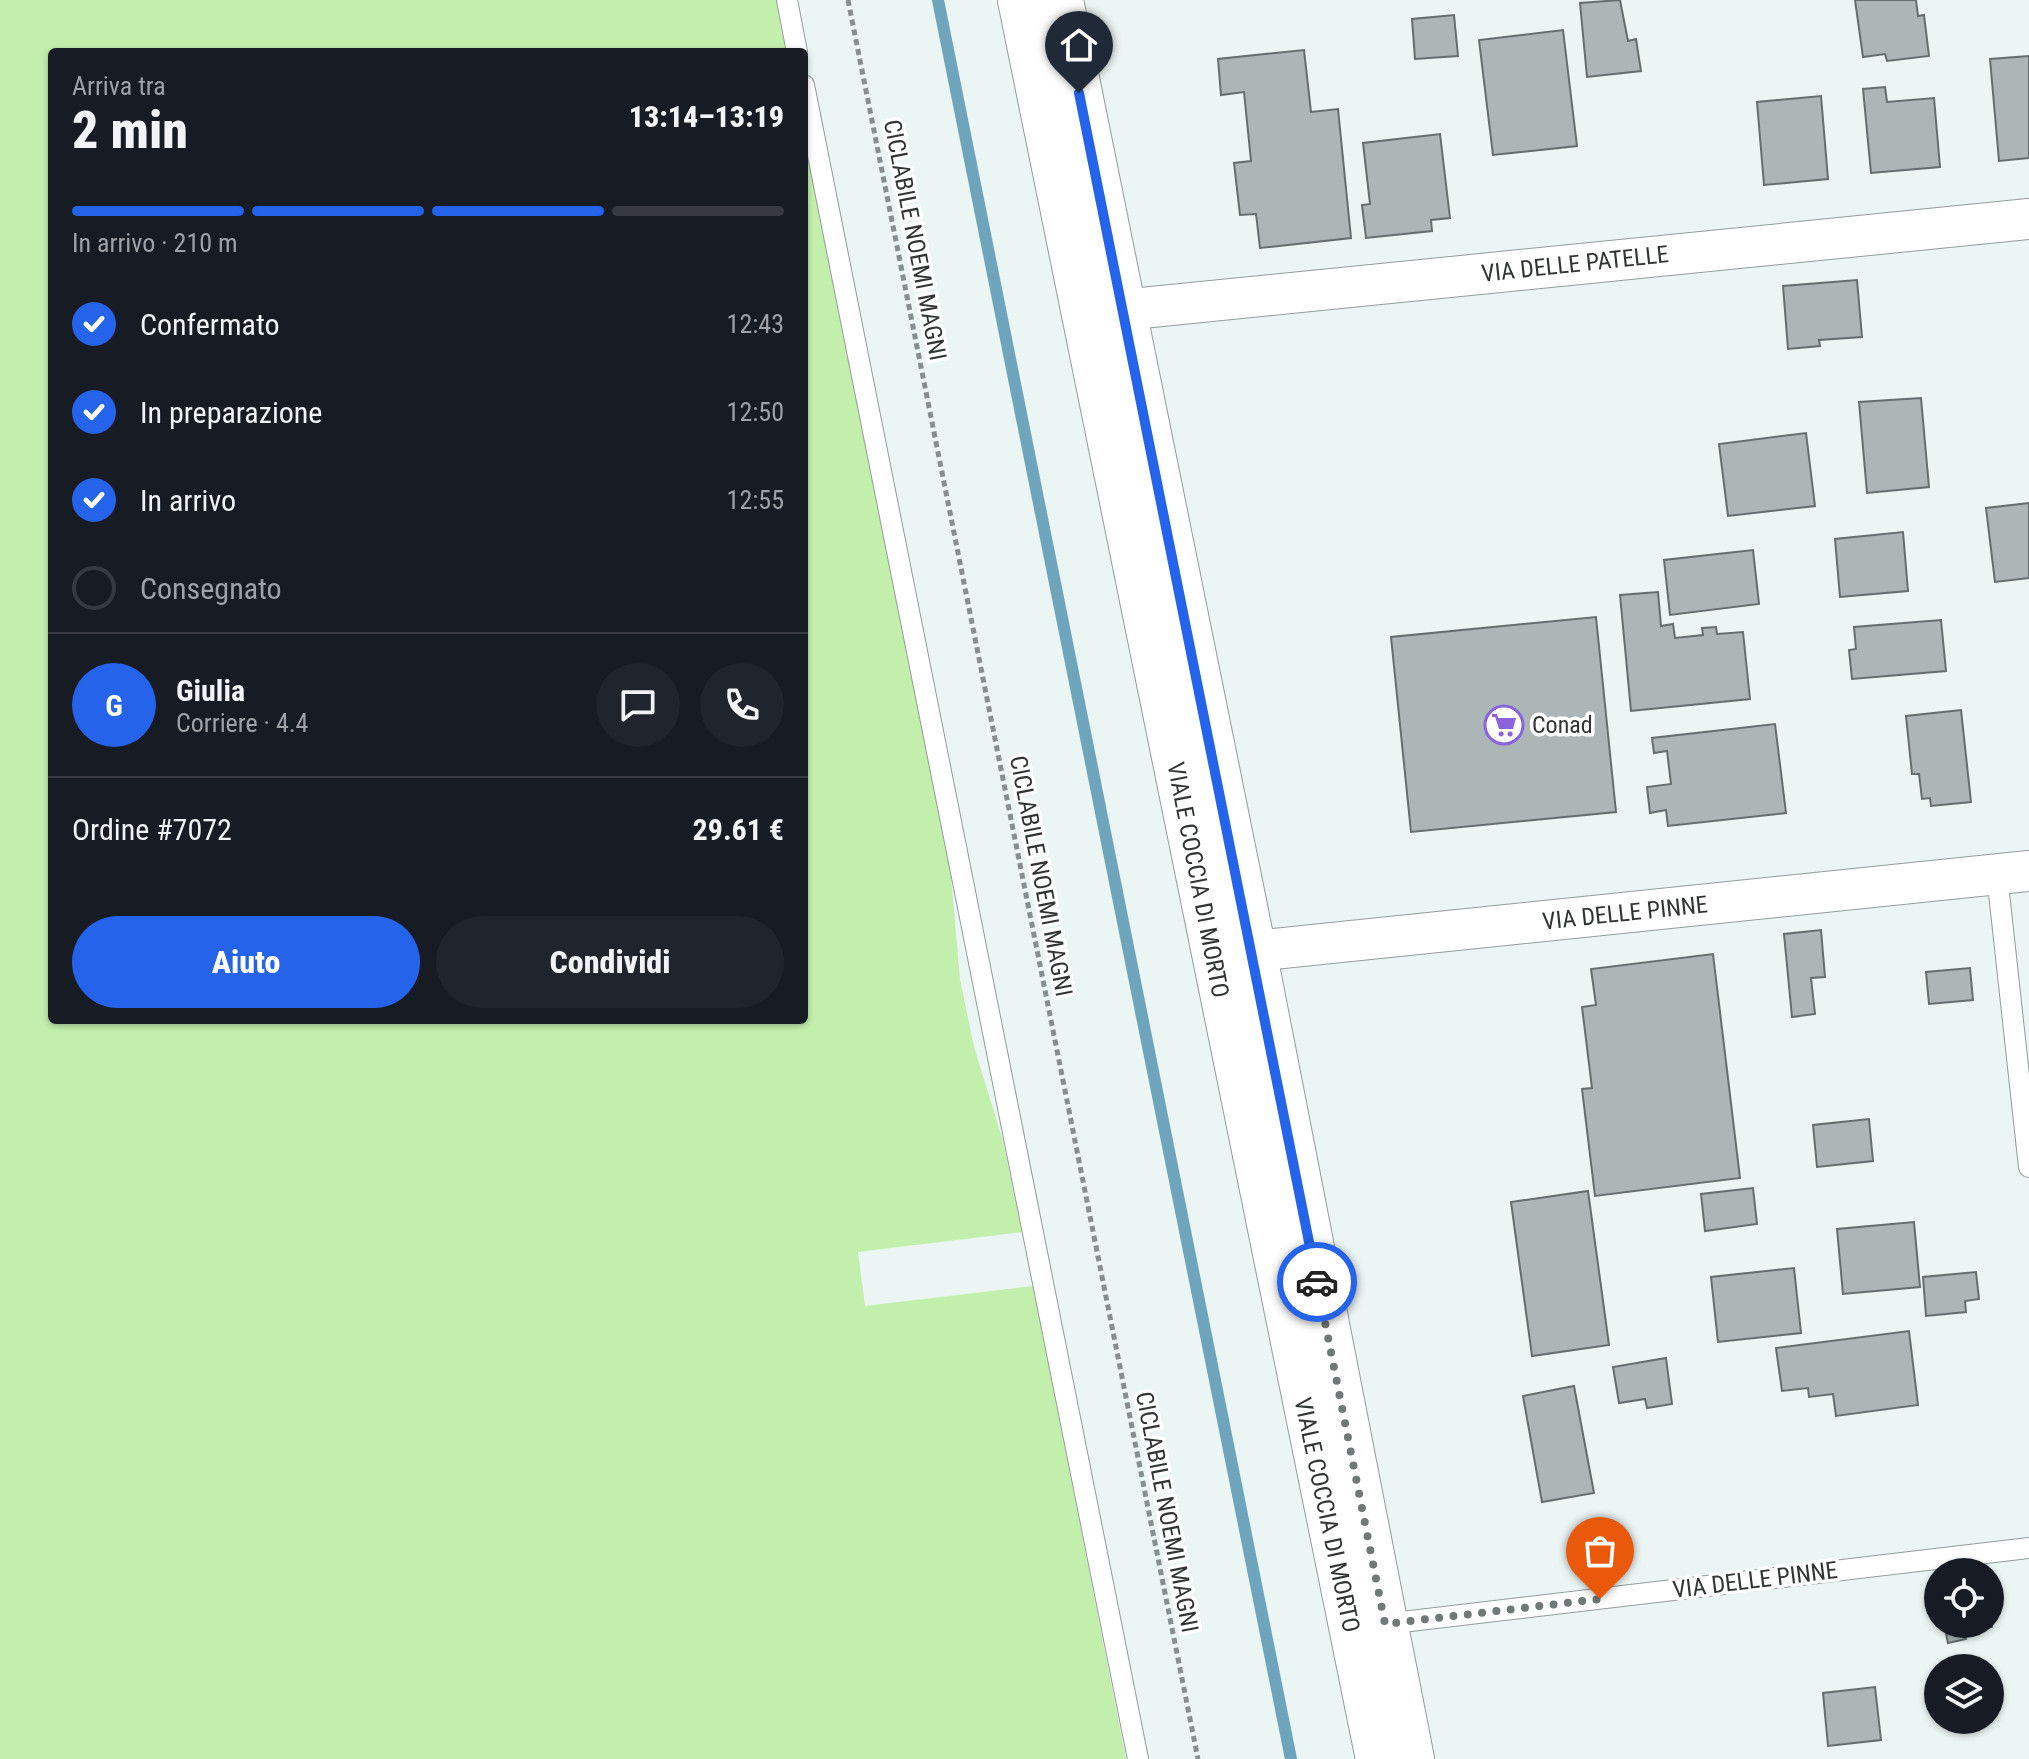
<!DOCTYPE html>
<html lang="it">
<head>
<meta charset="utf-8">
<style>
	:root { --surface:#171b24; --page:#20242c; --text:#f1f3f6; --muted:#9ea1a6; --line:#363941; --accent:#2563eb }
	body { margin:0; font-family:"Roboto Condensed",sans-serif; background:var(--page); color:var(--text); height:100vh; display:flex; flex-direction:column; font-size:30px; white-space:nowrap }
	* { box-sizing:border-box; margin:0 }
	p { font-size:26px; color:var(--muted) }
	.icon { flex:none; width:44px; height:44px; fill:none; stroke:currentColor; stroke-width:2; stroke-linecap:round; stroke-linejoin:round }
	.map { position:relative; flex:1; overflow:hidden }
	.details { position:absolute; left:48px; top:48px; width:760px; height:976px; display:flex; flex-direction:column; background:var(--surface); border-radius:8px; box-shadow:0 2px 6px #0004 }
	.details>* { flex:none }
	.tools { position:absolute; left:1924px; top:1558px; display:grid; gap:16px }
	.tools a { display:grid; place-items:center; width:80px; height:80px; border-radius:50%; background:var(--surface); box-shadow:0 2px 6px #0004; font-size:40px }
	.pin { position:absolute; display:grid; place-items:center; width:68px; height:68px; color:#fff; margin:-82px -34px; border-radius:50% 50% 50% 0; rotate:-45deg; box-shadow:0 0 8px #0007 }
	.pin .icon { rotate:45deg }
	.courier { position:absolute; display:grid; place-items:center; width:80px; height:80px; margin:-40px; border:6px solid #2563eb; border-radius:50%; background:#fff; color:#222; box-shadow:0 2px 10px #0007 }
	.headline em { font-style:normal; font-weight:800 }
	.headline div { display:flex; flex-direction:column-reverse }
	.headline { display:flex; align-items:center; justify-content:space-between; height:136px; padding:0 24px }
	h1 { font-size:52px; font-weight:800; line-height:60px }
	.bar { display:grid; grid-template-columns:repeat(4,1fr); gap:12px 8px; align-content:center; height:96px; padding:0 24px }
	.bar i { height:10px; border-radius:6px; background:var(--line) }
	.bar .active { background:var(--accent) }
	.bar p { grid-column:span 4 }
	.line { display:flex; align-items:center; gap:20px; padding:0 24px; border-top:2px solid var(--line) }
	.line div { flex:1 }
	.round { display:grid; place-items:center; flex:none; width:84px; height:84px; border-radius:42px; background:var(--page) }
	ol { padding:0 24px; list-style:none }
	li { display:flex; align-items:center; gap:24px; height:88px }
	li p { margin-inline-start:auto }
	li .icon { padding:8px; border-radius:50%; background:var(--accent); color:#fff; stroke-width:4 }
	li:last-child { color:var(--muted) }
	li i { width:44px; height:44px; border:4px solid var(--line); border-radius:50% }
	.cta { display:flex; gap:16px; margin-top:auto; padding:16px 24px }
	.cta a { flex:1; height:92px; border-radius:48px; background:var(--accent); color:#fff; font-size:32px; font-weight:800; line-height:92px; text-align:center }
	.cta a+a { background:var(--page); color:var(--text) }
	.map>svg:first-child { display:block }
	.green { fill:#c3efac }
	.lines { fill:none; stroke-linecap:round; stroke-linejoin:round }
	.stream { stroke:#6ea5bc; stroke-width:12 }
	.building { fill:#acb6b7; stroke:#646e6e; stroke-width:2 }
	.service-casing { stroke:#939c9a; stroke-width:22 }
	.minor-casing { stroke:#939c9a; stroke-width:42 }
	.tertiary-casing { stroke:#939c9a; stroke-width:46 }
	.path { stroke:#878e8d; stroke-width:5; stroke-dasharray:6 4; stroke-linecap:butt }
	.service { stroke:#fff; stroke-width:20 }
	.minor { stroke:#fff; stroke-width:40 }
	.tertiary { stroke:#fff; stroke-width:44 }
	.done { stroke:#727877; stroke-width:8; stroke-dasharray:0 14.4 }
	.route { stroke:#2563eb; stroke-width:10 }
	.labels { text-anchor:middle; dominant-baseline:central; stroke-width:7; stroke-linejoin:round; paint-order:stroke }
	.street-label { font-size:24px; fill:#313434; stroke:#fff }
	.poi-label { font-size:24px; fill:#313434; stroke:#fff; text-anchor:start }
</style>
</head>
<body>
<div class="map">
<svg width="2029" height="1759" viewBox="0 0 2029 1759">
	<rect width="100%" height="100%" fill="#ebf5f3"/>
	<path class="green" d="M0 0H777L788 52H52V1020H804V134L950 865 960 979 974 1047 1003 1141 1022 1232 858 1252 865 1306 1033 1286 1126 1759H0Z"/>
	<g class="lines">
		<path class="stream" d="M938 0 1291 1759"/>
	</g>
	<path class="building" d="M1620 0 1628 41 1636 39 1641 71 1587 77 1580 3Z
		M1855 0H1916L1918 16 1924 15 1929 56 1887 61 1885 54 1863 57Z
		M1454 15 1458 56 1415 59 1412 19Z
		M1563 30 1577 146 1493 155 1479 40Z
		M1304 50 1311 112 1338 109 1351 238 1260 248 1256 214 1240 215 1234 163 1251 161 1244 92 1221 95 1218 59Z
		M2029 56V158L1999 161 1990 59Z
		M1885 87 1887 102 1934 98 1940 167 1871 173 1863 89Z
		M1821 96 1828 179 1764 185 1757 102Z
		M1440 134 1450 218 1431 220 1432 231 1366 238 1362 205 1370 204 1363 143Z
		M1857 280 1862 337 1819 340 1820 346 1788 349 1783 286Z
		M1921 398 1929 487 1867 493 1859 402Z
		M1806 433 1815 506 1728 516 1719 444Z
		M2029 503V578L1995 582 1986 508Z
		M1903 532 1908 591 1840 597 1835 539Z
		M1753 550 1759 604 1670 615 1664 560Z
		M1658 592 1661 626 1673 624 1675 638 1703 635 1702 628 1716 627 1717 634 1743 632 1750 699 1631 711 1620 595Z
		M1596 617 1616 812 1411 832 1391 637Z
		M1941 620 1946 671 1852 679 1849 650 1856 649 1854 627Z
		M1961 710 1971 802 1931 806 1930 798 1922 799 1919 774H1912L1906 716Z
		M1775 724 1786 813 1668 826 1666 810 1650 813 1647 787 1671 784 1667 751 1654 753 1652 738Z
		M1821 930 1825 977 1811 978 1815 1014 1792 1017 1784 934Z
		M1713 954 1740 1178 1595 1196 1582 1089 1592 1088 1582 1007 1596 1005 1591 969Z
		M1970 968 1973 1000 1929 1004 1926 972Z
		M1869 1119 1873 1161 1817 1167 1813 1125Z
		M1753 1188 1757 1224 1705 1231 1701 1194Z
		M1588 1191 1609 1345 1532 1356 1511 1202Z
		M1914 1222 1920 1287 1843 1294 1837 1229Z
		M1794 1268 1801 1333 1718 1342 1711 1277Z
		M1976 1272 1979 1299 1965 1301 1966 1312 1926 1316 1923 1277Z
		M1909 1331 1918 1405 1836 1416 1833 1394 1809 1397 1808 1388 1782 1391 1776 1348Z
		M1666 1358 1672 1404 1647 1408 1645 1399 1619 1403 1613 1367Z
		M1574 1386 1594 1493 1542 1502 1523 1396Z
		M1990 1615 1992 1627 1965 1632 1966 1639 1948 1643 1944 1624H1990Z
		M1875 1687 1881 1740 1828 1746 1823 1693Z"/>
	<g class="lines">
		<g class="service-casing">
			<path id="service" d="M787 0 797 52
				M804 85 1138 1759
				M1997 875 2029 1167
				M1385 1624 2029 1548"/>
		</g>
		<g class="minor-casing">
			<path id="minor" d="M1122 310 2029 219
				M1254 951 2029 871"/>
		</g>
		<g class="tertiary-casing">
			<path id="tertiary" d="M1020 0C1140 586 1256 1173 1378 1759
				M1061 0 1254 951 1412 1759"/>
		</g>
		<path class="path" d="M848 0 1198 1759"/>
		<use href="#service" class="service"/>
		<use href="#minor" class="minor"/>
		<use href="#tertiary" class="tertiary"/>
	</g>
	<g class="lines">
		<path class="done" d="M1317 1282 1385 1624 1600 1599"/>
		<path class="route" d="M1079 93 1317 1282"/>
	</g>
	<defs>
		<g id="supermarket-ring" transform="scale(2)"><circle r="9.5" fill="#fff" stroke="#8a63dd" stroke-width="1.5"/><path d="M-6-5.5h2.5l.6 2H6L4.5 2H-2.5L-4.4-4H-6ZM-1.5 3.2a1.3 1.3 0 1 0 .1 0ZM3 3.2a1.3 1.3 0 1 0 .1 0Z" fill="#8a63dd"/></g>
	</defs>
	<g fill-rule="evenodd">
		<use href="#supermarket-ring" x="1504" y="725"/>
	</g>
	<g class="labels">
		<g class="street-label">
			<text transform="translate(915 240) rotate(79)">CICLABILE NOEMI MAGNI</text>
			<text transform="translate(1575 264) rotate(-6)">VIA DELLE PATELLE</text>
			<text transform="translate(1041 876) rotate(79)">CICLABILE NOEMI MAGNI</text>
			<text transform="translate(1198 880) rotate(79)">VIALE COCCIA DI MORTO</text>
			<text transform="translate(1625 913) rotate(-6)">VIA DELLE PINNE</text>
			<text transform="translate(1167 1512) rotate(79)">CICLABILE NOEMI MAGNI</text>
			<text transform="translate(1327 1515) rotate(78)">VIALE COCCIA DI MORTO</text>
			<text transform="translate(1755 1580) rotate(-7)">VIA DELLE PINNE</text>
		</g>
		<g class="poi-label">
			<text x="1532" y="725">Conad</text>
		</g>
	</g>
</svg>
<div class="tools">
<a><svg class="icon" aria-label="locate" viewBox="0 0 24 24"><circle cx="12" cy="12" r="6"/><path d="M12 2v4M12 18v4M2 12h4M18 12h4"/></svg></a>
<a><svg class="icon" aria-label="layers" viewBox="0 0 24 24"><path d="M12 4l9 5-9 5-9-5zM3 14l9 5 9-5"/></svg></a>
</div>
<div class="pin" style="left:1600px;top:1599px;background:#ea580c"><svg class="icon" aria-label="bag" viewBox="0 0 24 24"><path d="M5 8h14l-1 12H6zM9 8a3 3 0 0 1 6 0"/></svg></div>
<div class="pin" style="left:1079px;top:93px;background:#1f2937"><svg class="icon" aria-label="home" viewBox="0 0 24 24"><path d="M3 11l9-7 9 7M6 9v11h12V9"/></svg></div>
<div class="courier" style="left:1317px;top:1282px"><svg class="icon" aria-label="car" viewBox="0 0 24 24"><path d="M5 17H2v-5l4-1 3-4h7l3 4 3 1v5h-3M9 17h6M6 11h13"/><circle cx="7" cy="17" r="2"/><circle cx="17" cy="17" r="2"/></svg></div>
<section class="details">
<div class="headline"><div><h1>2 min</h1><p>Arriva tra</p></div><em>13:14–13:19</em></div>
<div class="bar"><i class="active"></i><i class="active"></i><i class="active"></i><i></i><p>In arrivo · 210 m</p></div>
<ol>
<li><svg class="icon" aria-label="check" viewBox="0 0 24 24"><path d="M5 12l5 5 9-10"/></svg>Confermato<p>12:43</p></li>
<li><svg class="icon" aria-label="check" viewBox="0 0 24 24"><path d="M5 12l5 5 9-10"/></svg>In preparazione<p>12:50</p></li>
<li><svg class="icon" aria-label="check" viewBox="0 0 24 24"><path d="M5 12l5 5 9-10"/></svg>In arrivo<p>12:55</p></li>
<li><i></i>Consegnato</li>
</ol>
<div class="line" style="height:144px"><b class="round" style="background:var(--accent);color:#fff">G</b><div><b>Giulia</b><p>Corriere · 4.4</p></div><a class="round"><svg class="icon" aria-label="chat" viewBox="0 0 24 24"><path d="M4 5h16v11H9l-5 4z"/></svg></a><a class="round"><svg class="icon" aria-label="phone" viewBox="0 0 24 24"><path d="M5 4h4l2 5-3 2q2 4 5 5l2-3 5 2v4C11 20 4 13 5 4z"/></svg></a></div>
<div class="line" style="height:104px"><div>Ordine #7072</div><b>29.61 €</b></div>
<div class="cta"><a>Aiuto</a><a>Condividi</a></div>
</section>
</div>
</body>
</html>
